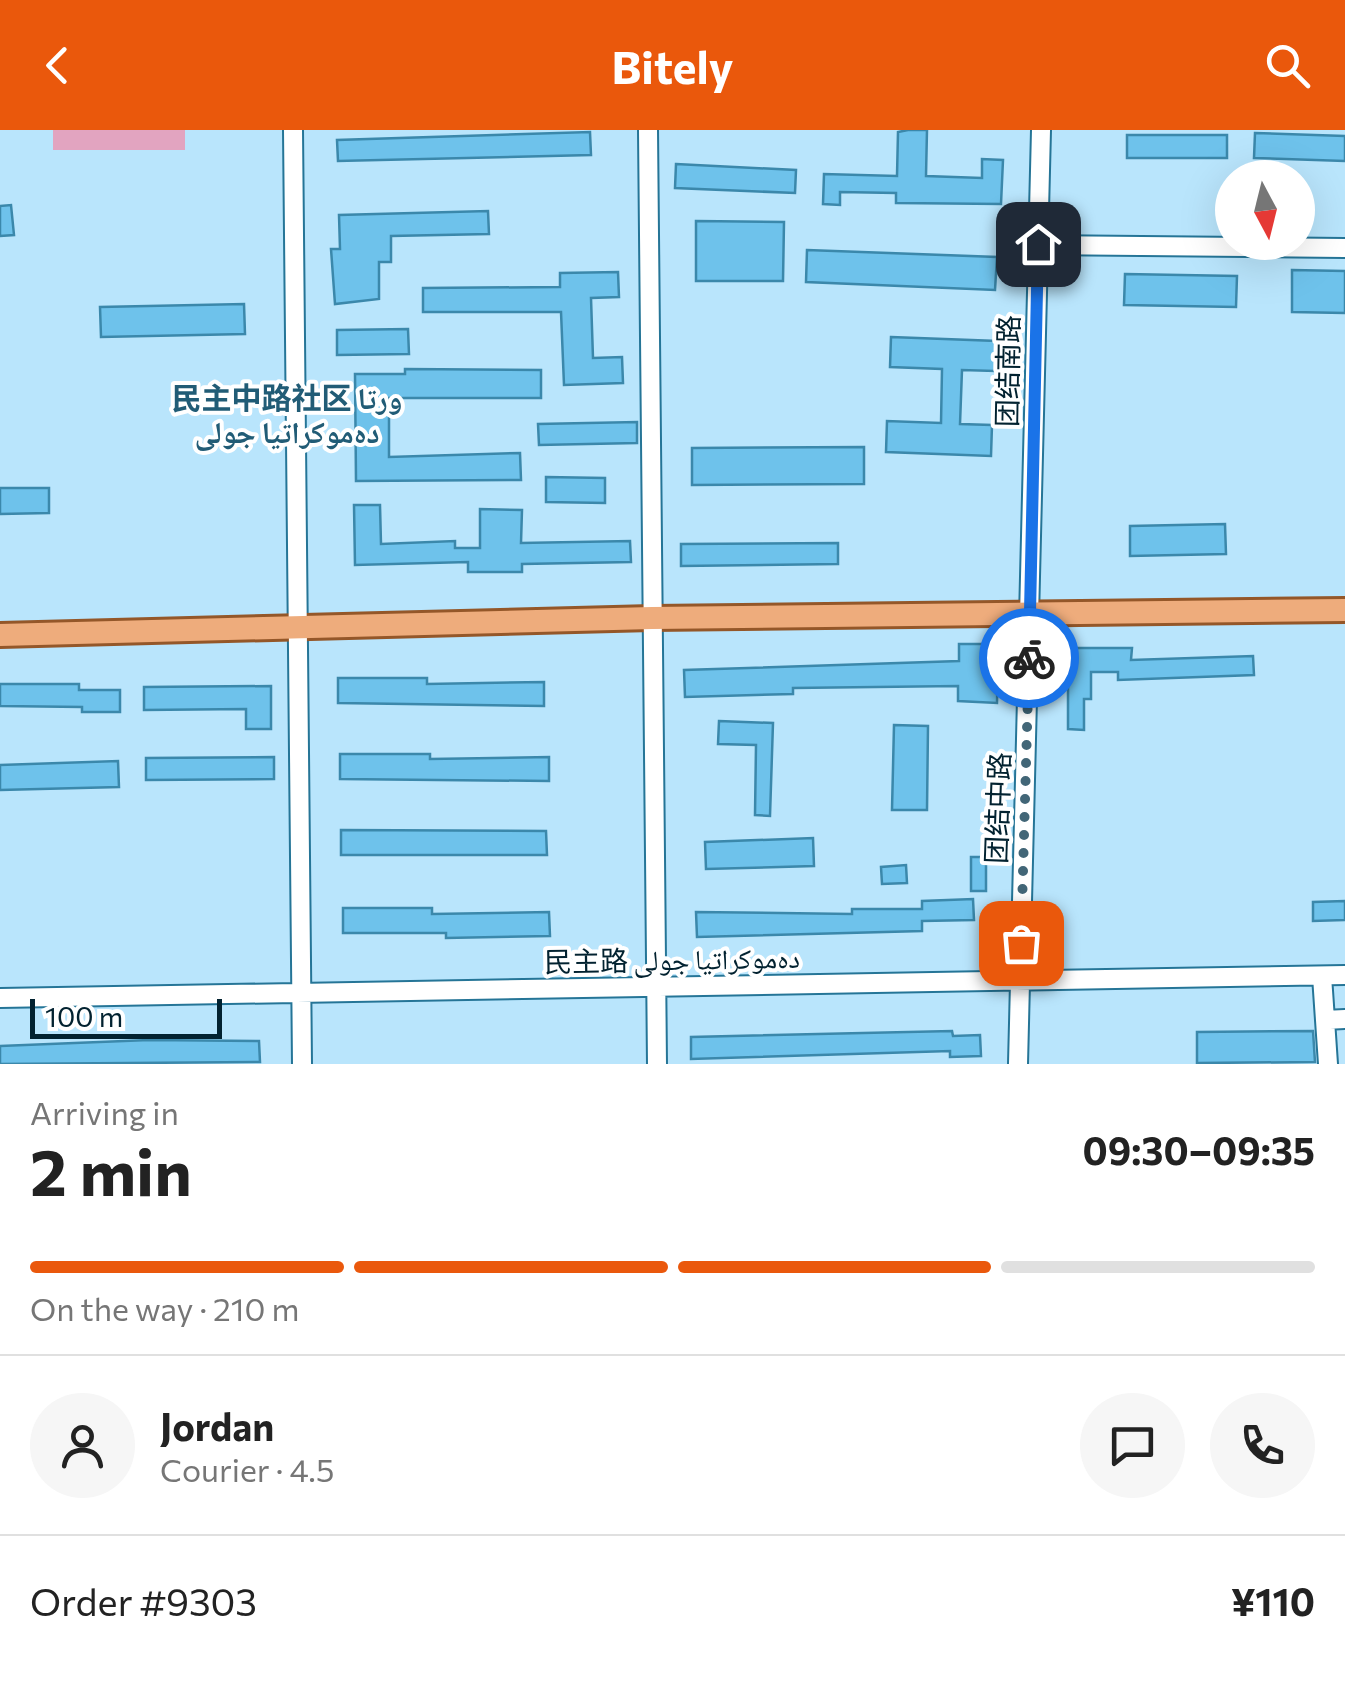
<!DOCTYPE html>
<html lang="en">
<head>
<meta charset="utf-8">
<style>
	:root { --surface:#fff; --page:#f6f6f6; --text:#222; --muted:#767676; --line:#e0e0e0; --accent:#ea580c }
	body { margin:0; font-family:Commissioner,"Noto Naskh Arabic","Noto Sans SC",sans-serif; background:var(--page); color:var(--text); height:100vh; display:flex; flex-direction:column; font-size:38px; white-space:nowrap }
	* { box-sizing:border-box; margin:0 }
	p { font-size:32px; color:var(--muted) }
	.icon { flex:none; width:55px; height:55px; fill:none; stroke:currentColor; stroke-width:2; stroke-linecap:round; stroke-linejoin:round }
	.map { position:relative; height:934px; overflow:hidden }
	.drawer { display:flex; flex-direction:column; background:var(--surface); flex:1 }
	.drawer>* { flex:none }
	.needle { width:65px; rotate:173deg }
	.buttons { position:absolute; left:1215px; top:30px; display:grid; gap:20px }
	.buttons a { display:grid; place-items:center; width:100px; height:100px; border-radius:50%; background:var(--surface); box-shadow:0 10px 40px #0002; font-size:50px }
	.scale { position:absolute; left:30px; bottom:25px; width:192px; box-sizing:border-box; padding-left:10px; border:5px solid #022230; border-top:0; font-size:28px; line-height:35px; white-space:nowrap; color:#022230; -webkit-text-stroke:8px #fff; paint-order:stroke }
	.pin { position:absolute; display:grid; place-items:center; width:85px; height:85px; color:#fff; margin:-42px; border-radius:20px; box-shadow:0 5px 15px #0006 }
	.courier { position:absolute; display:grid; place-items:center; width:100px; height:100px; margin:-50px; border:8px solid #1a73e8; border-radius:50%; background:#fff; color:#222; box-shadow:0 2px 12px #0007 }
	.summary em { font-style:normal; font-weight:700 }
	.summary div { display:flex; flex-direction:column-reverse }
	.summary { display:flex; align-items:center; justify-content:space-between; height:170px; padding:0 30px }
	h1 { font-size:65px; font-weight:700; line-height:75px }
	.bar { display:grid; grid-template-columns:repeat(4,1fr); gap:15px 10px; align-content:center; height:120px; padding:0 30px }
	.bar i { height:12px; border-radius:8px; background:var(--line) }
	.bar .active { background:var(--accent) }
	.bar p { grid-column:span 4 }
	.line { display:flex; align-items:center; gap:25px; padding:0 30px; border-top:2px solid var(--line) }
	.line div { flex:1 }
	.round { display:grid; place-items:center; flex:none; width:105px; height:105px; border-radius:52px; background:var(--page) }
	header { display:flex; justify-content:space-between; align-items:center; height:130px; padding:0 30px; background:var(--accent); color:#fff; font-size:45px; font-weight:700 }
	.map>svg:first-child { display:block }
	.green { fill:#e2a4c0 }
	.building { fill:#6ec2eb; stroke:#3b88ab; stroke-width:2.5 }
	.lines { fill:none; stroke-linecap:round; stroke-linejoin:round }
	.minor-casing { stroke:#257597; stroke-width:22 }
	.major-casing { stroke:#945729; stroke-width:28 }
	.minor { stroke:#fff; stroke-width:18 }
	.major { stroke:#eeac7c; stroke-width:22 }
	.done { stroke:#426677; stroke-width:10; stroke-dasharray:0 18 }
	.route { stroke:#1a73e8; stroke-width:12 }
	.labels { text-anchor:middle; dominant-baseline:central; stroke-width:8; stroke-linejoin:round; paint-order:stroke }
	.street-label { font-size:28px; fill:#022230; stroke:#fff }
	.neighbourhood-label { font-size:30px; font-weight:bold; fill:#215c76; stroke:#fff }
</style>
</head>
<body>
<header><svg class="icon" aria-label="back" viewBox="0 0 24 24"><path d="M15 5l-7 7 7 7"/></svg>Bitely<svg class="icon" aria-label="search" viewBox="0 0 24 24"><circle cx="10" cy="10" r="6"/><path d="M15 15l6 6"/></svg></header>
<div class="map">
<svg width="1345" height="934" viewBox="0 0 1345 934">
	<rect width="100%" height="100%" fill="#b9e5fc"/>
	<path class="green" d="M53 0H185V20H53Z"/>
	<path class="building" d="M908 0H927L926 46 982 48V29L1003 30 1001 74 896 73V63L840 62V75L823 74 824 44 897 46 898 2Z
		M590 2 591 25 338 31 337 10Z
		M1255 3 1345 6V31L1254 28Z
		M1127 5H1227V28H1127Z
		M676 34 796 40 795 63 675 58Z
		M11 75 14 105 0 106V76Z
		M488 81 489 104 391 106V132H379V169L335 174 331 119H340L339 85Z
		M696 91 784 92 783 151H696Z
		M807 120 997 127 995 160 806 152Z
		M1292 140 1345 141V183L1292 182Z
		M618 142 619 167 591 168 593 228 622 227 623 253 564 255 561 182H423V158L560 157V143Z
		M1125 144 1237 146 1236 177 1124 175Z
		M244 174 245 204 101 207 100 177Z
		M408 199 409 224 337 225V200Z
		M891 207 997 211 995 241 962 240 960 294 992 295 991 326 886 322 887 291 941 293 942 239 890 237Z
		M405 239 541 240V268H389V327L520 323 521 350 356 351 355 244H405Z
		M637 292V313L539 315 538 294Z
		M864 317V354L692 355V318Z
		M546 347 605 348V373L546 372Z
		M0 358H49V383L0 384Z
		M354 375H380L381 414 455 411V418H480V379L522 380 521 413 630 411 631 432 522 434V442H468V432L355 435Z
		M1225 394 1226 424 1130 426V396Z
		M838 413V434L681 436V414Z
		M959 514H987L998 526 997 573 958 571V556L793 558V564L685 567 684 540 959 531Z
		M1077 518H1132L1131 530 1253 526 1254 545 1118 550V542H1091V569H1084V600L1068 599V528Z
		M338 548H427V554L544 552V576L338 573Z
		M0 554H79V560H120V582H82V577L0 576Z
		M271 556V599H246V579L144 580V557Z
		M719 591 773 593 770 686 755 685 756 615 718 614Z
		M894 595 928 596 927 680H892Z
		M340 624H430V629L549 627V651L340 649Z
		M274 627V649L146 650V628Z
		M118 631 119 657 0 660V635Z
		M341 700 546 701 547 725H341Z
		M813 708 814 736 706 739 705 712Z
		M971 727H986V761H971Z
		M906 735 907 753 882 754 881 737Z
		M973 769 974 790 922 791V801L697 807 696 782 852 784V779H922V771Z
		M1345 771V790L1313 791V772Z
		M343 778H432V784L549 782 550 806 446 808V803H343Z
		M952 901 953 906 980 905 981 926 950 927V921L691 929V907Z
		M1313 901 1315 932 1197 933V902Z
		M149 910 259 911 260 932 0 934V916Z"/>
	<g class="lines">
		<g class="minor-casing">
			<path id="minor" d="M293 0 302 934
				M648 0 657 934
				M1037 115 1345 118
				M1322 846 1328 934
				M0 868 1345 845
				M1325 890 1345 889
				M1018 934 1041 0"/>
		</g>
		<g class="major-casing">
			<path id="major" d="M0 505 652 488 1345 480"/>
		</g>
		<use href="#minor" class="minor"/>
		<use href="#major" class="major"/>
	</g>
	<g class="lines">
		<path class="done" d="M1021 813 1029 528"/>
		<path class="route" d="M1029 528 1038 114"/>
	</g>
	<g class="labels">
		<g class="street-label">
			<text transform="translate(1007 241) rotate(-89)">团结南路</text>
			<text transform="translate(997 678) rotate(-88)">团结中路</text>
			<text transform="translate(672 829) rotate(-1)">民主路 دەموكراتيا جولى</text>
		</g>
		<g class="neighbourhood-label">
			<text x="287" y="266">民主中路社区 ورتا<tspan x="287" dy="34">دەموكراتيا جولى</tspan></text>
		</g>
	</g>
</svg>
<div class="buttons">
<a><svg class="needle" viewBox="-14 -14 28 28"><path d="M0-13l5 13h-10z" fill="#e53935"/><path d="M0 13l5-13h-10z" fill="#767676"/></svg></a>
</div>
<div class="scale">100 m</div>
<div class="pin" style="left:1021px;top:813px;background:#ea580c"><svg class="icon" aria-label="bag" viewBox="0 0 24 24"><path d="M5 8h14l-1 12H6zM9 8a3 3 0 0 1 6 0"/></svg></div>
<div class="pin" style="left:1038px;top:114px;background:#1f2937"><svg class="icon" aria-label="home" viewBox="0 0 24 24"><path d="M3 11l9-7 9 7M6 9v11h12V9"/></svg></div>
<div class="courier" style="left:1029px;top:528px"><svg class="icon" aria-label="bike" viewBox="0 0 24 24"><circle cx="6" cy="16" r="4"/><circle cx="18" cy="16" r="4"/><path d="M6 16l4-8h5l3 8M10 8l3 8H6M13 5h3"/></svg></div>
</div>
<section class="drawer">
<div class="summary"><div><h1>2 min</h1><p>Arriving in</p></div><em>09:30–09:35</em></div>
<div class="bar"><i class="active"></i><i class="active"></i><i class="active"></i><i></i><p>On the way · 210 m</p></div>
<div class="line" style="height:180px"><a class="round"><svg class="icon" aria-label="person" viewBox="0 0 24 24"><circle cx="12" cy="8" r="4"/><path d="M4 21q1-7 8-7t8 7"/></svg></a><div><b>Jordan</b><p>Courier · 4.5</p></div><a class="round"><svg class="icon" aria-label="chat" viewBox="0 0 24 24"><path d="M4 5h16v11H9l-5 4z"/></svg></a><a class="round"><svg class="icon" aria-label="phone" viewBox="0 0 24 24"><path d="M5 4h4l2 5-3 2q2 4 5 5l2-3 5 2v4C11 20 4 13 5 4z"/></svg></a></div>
<div class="line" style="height:130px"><div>Order #9303</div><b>¥110</b></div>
</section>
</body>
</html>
